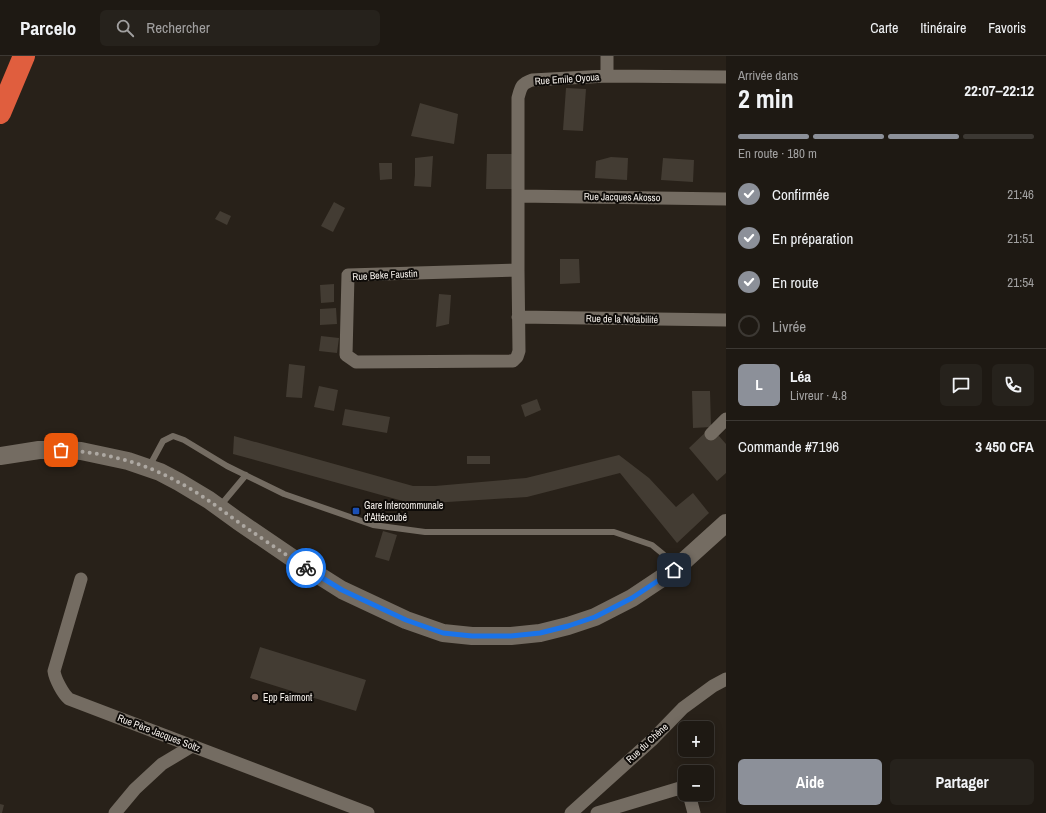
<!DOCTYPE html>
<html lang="fr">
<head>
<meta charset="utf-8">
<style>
	:root { --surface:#1e1913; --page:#26221c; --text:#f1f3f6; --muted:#a1a0a0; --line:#3c3833; --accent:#8c9099 }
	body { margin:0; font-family:"Archivo Narrow",sans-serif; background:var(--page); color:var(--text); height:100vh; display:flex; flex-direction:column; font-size:15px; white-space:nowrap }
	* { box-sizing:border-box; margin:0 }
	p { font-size:13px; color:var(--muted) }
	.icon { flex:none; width:22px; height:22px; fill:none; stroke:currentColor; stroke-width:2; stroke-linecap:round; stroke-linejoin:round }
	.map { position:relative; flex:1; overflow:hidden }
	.details { display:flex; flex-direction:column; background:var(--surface); width:320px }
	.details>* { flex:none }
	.fabs { position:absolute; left:678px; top:665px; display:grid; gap:8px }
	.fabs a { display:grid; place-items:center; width:36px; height:36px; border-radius:6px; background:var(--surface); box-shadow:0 2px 10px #0003,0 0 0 1px var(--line); font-size:20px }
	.pin { position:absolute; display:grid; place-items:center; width:34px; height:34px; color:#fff; margin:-17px; border-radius:8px; box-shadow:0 2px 6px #0006 }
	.courier { position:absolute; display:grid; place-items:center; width:40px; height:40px; margin:-20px; border:3px solid #1a73e8; border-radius:50%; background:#fff; color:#222; box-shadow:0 1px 5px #0007 }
	.head em { font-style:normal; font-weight:700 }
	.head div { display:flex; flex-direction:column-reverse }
	.head { display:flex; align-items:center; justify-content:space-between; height:68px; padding:0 12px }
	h1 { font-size:26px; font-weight:700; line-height:30px }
	.bar { display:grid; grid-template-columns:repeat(4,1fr); gap:6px 4px; align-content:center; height:48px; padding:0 12px }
	.bar i { height:5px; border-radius:3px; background:var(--line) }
	.bar .selected { background:var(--accent) }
	.bar p { grid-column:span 4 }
	.line { display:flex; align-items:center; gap:10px; padding:0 12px; border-top:1px solid var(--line) }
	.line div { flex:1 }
	.round { display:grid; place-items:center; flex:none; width:42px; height:42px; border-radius:6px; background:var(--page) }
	ol { padding:0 12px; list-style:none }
	li { display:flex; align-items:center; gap:12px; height:44px }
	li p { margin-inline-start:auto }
	li .icon { padding:4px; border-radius:50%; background:var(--accent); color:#fff; stroke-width:4 }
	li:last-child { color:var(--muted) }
	li i { width:22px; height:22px; border:2px solid var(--line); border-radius:50% }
	.cta { display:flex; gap:8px; margin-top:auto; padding:8px 12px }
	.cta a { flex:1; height:46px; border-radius:6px; background:var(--accent); color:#fff; font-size:16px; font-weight:700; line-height:46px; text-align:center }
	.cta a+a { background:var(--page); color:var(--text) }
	header { display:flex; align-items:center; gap:24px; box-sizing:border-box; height:56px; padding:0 20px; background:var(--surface); border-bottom:1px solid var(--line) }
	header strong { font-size:19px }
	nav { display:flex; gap:22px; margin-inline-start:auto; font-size:14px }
	.search { width:280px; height:36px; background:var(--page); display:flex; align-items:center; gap:10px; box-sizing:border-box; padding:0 14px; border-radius:6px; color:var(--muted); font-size:15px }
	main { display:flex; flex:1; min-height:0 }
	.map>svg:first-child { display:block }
	.building { fill:#433c33 }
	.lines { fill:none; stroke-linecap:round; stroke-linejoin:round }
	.lane { stroke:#746c62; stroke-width:6 }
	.street { stroke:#746c62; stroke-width:13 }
	.secondary { stroke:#746c62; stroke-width:18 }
	.highway { stroke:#e05e3e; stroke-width:22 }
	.done { stroke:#ada8a2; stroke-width:4; stroke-dasharray:0 7.2 }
	.route { stroke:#1a73e8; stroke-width:5 }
	.transit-dot { fill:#1a4fb4; stroke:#0e0b08; stroke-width:1.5 }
	.education-dot { fill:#8d6e63; stroke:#0e0b08; stroke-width:1.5 }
	.labels { text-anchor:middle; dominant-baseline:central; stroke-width:4; stroke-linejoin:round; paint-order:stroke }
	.street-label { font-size:10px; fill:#f5f0eb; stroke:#0e0b08 }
	.poi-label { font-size:10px; fill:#f5f0eb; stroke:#0e0b08; text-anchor:start }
</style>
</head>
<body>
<header>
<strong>Parcelo</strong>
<div class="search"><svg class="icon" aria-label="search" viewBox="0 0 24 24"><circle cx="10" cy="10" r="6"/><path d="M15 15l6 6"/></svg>Rechercher</div>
<nav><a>Carte</a><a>Itinéraire</a><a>Favoris</a></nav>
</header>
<main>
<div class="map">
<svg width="726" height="757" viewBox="0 0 726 757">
	<rect width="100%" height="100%" fill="#282119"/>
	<path class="building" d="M566 32 586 33 583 75 563 74Z
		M420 47 458 58 454 88 411 80Z
		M487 98H514L513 133H486Z
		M433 100 431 131 414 130 415 119V102Z
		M611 101 628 102 627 124 595 122 596 105Z
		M663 102 694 104 693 126 661 124Z
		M379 107H392V123L380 124Z
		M334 146 345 152 333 176 321 170Z
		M220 155 231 160 227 169 215 163Z
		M560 203H579L580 227 560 228Z
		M334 228V246L321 247 320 229Z
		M439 238 451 239 449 268 436 271Z
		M336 252 337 268 320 269V253Z
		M321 280 339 282 337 297 319 295Z
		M289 308 305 310 302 342 286 341Z
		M319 330 338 334 334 355 314 351Z
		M692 335H710L711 371 726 388V417L717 425 689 392 711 371 693 372Z
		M537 343 541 354 525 361 521 349Z
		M345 353 390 361 387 377 342 369Z
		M234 380 413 430H435L526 422 619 399 649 422 676 451 693 437 709 457 677 487 620 417 527 441 432 447H410L233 398Z
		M467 400H490V408H467Z
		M383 475 397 479 389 505 375 501Z
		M260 591 366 624 356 655 250 622Z
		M0 748 4 749 2 757H0Z"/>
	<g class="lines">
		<path class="lane" d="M149 411 163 385 173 380 184 384 227 410 284 438 373 469 425 476H614L652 489 663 498 673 513
			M220 450 246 419"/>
		<path class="street" d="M607 0V20
			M518 140 726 143
			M518 214 519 295 517 301 513 305 356 306 346 299 348 219Z
			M518 214V42C521 31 521 28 532 24L607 20 726 21
			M518 261 726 264
			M711 378 726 363
			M81 523 54 615C55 623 63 638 69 643L368 757
			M686 738 690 742 694 757
			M115 757 135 733 162 708 192 690
			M571 757 652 684 683 652 713 630 726 623
			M597 757 680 732 685 737"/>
		<path class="secondary" d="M0 400 39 394H61L81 395 128 405 160 416 179 426 209 444 238 465 304 510 342 534 406 564 443 577 472 580H511L540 577 568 570 595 561 632 542 674 514 726 467"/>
		<path class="highway" d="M0 57 24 0"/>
	</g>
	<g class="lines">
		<path class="done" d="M61 394C102 396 144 406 180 427 201 438 219 452 238 466 260 481 283 497 306 512"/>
		<path class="route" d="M306 512 342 534 406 564 443 577 472 580H511L540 577 568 570 595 561 632 542 674 514"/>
	</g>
	<rect class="transit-dot" x="352" y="451" width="8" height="8" rx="2"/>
	<circle class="education-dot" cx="255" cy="641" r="4"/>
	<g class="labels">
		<g class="street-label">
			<text transform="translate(567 23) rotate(-4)">Rue Emile Oyoua</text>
			<text transform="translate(622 141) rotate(1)">Rue Jacques Akosso</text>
			<text transform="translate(385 219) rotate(-3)">Rue Beke Faustin</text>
			<text transform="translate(622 263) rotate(1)">Rue de la Notabilité</text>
			<text transform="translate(159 677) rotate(21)">Rue Père Jacques Soltz</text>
			<text transform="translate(647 687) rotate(-43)">Rue du Chêne</text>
		</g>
		<g class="poi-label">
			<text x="364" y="449">Gare Intercommunale<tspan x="364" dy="12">d'Attécoubé</tspan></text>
			<text x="263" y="641">Epp Fairmont</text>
		</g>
	</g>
</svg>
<div class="fabs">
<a>+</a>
<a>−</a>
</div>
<div class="pin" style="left:61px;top:394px;background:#ea580c"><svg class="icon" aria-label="bag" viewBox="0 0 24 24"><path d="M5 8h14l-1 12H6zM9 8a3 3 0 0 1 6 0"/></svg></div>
<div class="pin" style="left:674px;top:514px;background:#1f2937"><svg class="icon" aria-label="home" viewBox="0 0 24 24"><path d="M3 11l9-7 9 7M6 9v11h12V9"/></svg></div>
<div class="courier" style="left:306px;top:512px"><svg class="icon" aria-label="bike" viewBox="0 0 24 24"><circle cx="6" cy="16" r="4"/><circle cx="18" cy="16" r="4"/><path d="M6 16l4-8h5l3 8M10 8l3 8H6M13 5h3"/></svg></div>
</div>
<section class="details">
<div class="head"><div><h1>2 min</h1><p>Arrivée dans</p></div><em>22:07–22:12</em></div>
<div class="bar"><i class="selected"></i><i class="selected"></i><i class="selected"></i><i></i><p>En route · 180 m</p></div>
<ol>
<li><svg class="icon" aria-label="check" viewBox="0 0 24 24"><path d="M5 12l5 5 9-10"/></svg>Confirmée<p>21:46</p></li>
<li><svg class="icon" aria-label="check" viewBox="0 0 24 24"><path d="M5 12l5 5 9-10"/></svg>En préparation<p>21:51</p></li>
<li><svg class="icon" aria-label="check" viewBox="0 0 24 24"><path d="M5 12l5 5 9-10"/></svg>En route<p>21:54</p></li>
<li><i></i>Livrée</li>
</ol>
<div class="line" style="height:72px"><b class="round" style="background:var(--accent);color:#fff">L</b><div><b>Léa</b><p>Livreur · 4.8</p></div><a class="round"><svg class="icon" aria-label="chat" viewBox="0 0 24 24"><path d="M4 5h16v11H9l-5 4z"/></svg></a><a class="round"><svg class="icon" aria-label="phone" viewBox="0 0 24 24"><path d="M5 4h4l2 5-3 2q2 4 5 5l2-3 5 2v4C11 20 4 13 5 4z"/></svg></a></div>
<div class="line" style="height:52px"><div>Commande #7196</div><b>3 450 CFA</b></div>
<div class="cta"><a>Aide</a><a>Partager</a></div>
</section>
</main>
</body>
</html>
